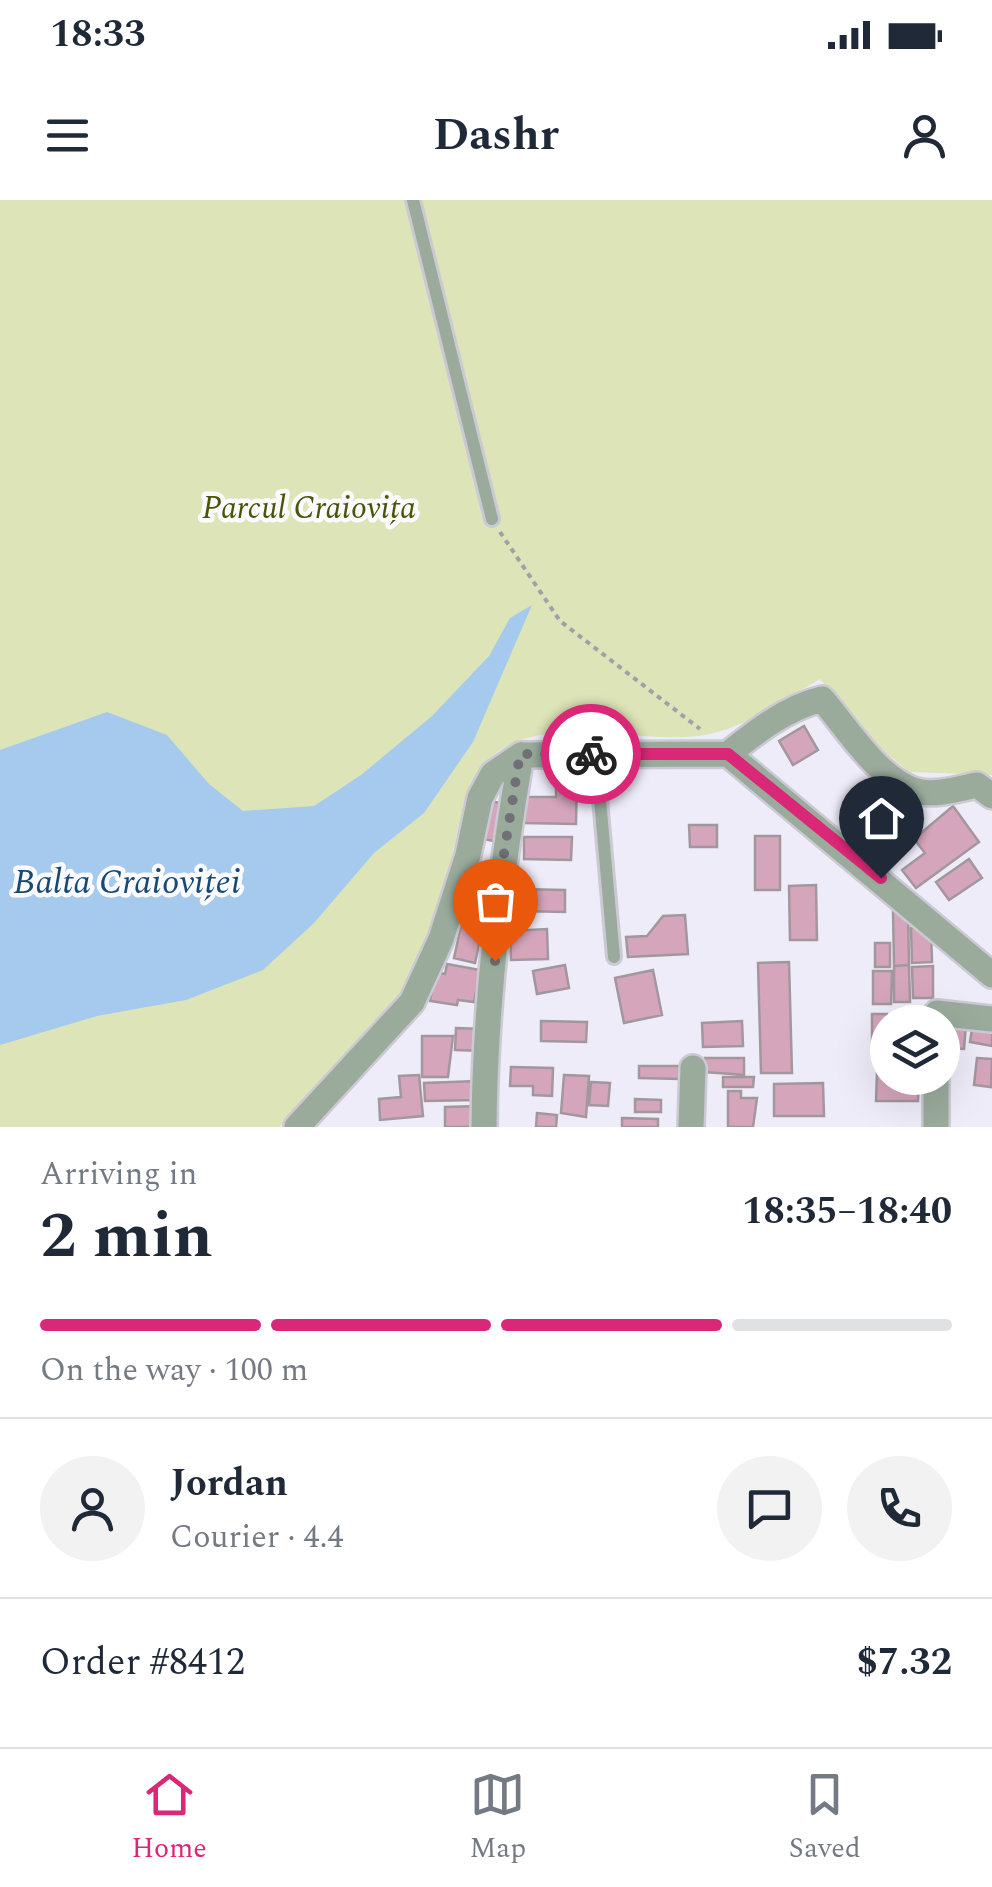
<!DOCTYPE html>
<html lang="en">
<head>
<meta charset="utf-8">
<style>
	:root { --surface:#fff; --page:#f2f2f3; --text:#1f2937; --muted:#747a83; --line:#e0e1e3; --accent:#db2777 }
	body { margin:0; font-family:Spectral,serif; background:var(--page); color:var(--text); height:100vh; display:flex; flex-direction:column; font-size:38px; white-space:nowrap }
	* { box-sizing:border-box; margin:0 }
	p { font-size:32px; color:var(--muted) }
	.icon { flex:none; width:55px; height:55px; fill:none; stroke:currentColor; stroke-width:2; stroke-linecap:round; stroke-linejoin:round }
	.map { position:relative; height:927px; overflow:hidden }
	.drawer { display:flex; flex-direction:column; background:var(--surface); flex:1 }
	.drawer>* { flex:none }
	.tools { position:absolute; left:870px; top:805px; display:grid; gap:20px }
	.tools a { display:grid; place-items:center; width:90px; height:90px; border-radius:50%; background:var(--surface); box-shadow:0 10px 40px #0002; font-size:50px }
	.pin { position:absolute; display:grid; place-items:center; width:85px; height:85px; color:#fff; margin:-102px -42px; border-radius:50% 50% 50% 0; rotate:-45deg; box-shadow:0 0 10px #0007 }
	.pin .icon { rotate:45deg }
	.courier { position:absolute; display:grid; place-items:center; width:100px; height:100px; margin:-50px; border:8px solid #db2777; border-radius:50%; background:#fff; color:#222; box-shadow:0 2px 12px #0007 }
	.overview em { font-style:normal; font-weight:700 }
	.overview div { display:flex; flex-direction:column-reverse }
	.overview { display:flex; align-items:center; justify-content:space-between; height:170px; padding:0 40px }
	h1 { font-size:65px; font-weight:700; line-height:75px }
	.bar { display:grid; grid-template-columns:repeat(4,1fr); gap:15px 10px; align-content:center; height:120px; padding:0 40px }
	.bar i { height:12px; border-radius:8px; background:var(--line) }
	.bar .current { background:var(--accent) }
	.bar p { grid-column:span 4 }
	.line { display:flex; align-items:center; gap:25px; padding:0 40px; border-top:2px solid var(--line) }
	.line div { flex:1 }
	.round { display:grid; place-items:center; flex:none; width:105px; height:105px; border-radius:52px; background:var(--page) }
	.status { display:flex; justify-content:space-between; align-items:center; height:70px; padding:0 50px; background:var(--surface); direction:ltr }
	.status svg { height:28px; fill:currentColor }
	header { display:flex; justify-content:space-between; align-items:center; height:130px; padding:0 40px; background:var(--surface); font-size:45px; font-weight:700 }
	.menu { display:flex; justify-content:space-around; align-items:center; height:140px; border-top:2px solid var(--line); background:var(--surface); font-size:28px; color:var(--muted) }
	.menu a { display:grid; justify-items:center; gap:5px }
	.menu .current { color:var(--accent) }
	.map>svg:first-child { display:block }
	.green { fill:#dde4b8 }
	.water { fill:#a6caed }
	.building { fill:#d5a5bb; stroke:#a2979c; stroke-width:2.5 }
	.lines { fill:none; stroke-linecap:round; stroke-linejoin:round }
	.service-casing { stroke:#cbcad4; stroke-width:18 }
	.minor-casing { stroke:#cbcad4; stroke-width:30 }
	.path { stroke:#a1a0a9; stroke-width:4; stroke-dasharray:5 5; stroke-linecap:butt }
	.service { stroke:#9aab9c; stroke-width:12 }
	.minor { stroke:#9aab9c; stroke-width:25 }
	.done { stroke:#717077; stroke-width:10; stroke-dasharray:0 18 }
	.route { stroke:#db2777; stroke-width:12 }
	.labels { text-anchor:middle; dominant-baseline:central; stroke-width:9; stroke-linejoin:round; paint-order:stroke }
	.park-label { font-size:32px; font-style:italic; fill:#4c5406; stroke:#fbfaff }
	.water-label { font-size:35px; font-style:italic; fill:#154a77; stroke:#fbfaff }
</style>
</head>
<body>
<div class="status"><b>18:33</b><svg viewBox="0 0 49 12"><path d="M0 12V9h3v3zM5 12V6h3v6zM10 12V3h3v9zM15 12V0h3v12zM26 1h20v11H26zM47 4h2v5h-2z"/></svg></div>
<header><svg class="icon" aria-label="menu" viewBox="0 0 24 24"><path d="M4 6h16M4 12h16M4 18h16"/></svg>Dashr<svg class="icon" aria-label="person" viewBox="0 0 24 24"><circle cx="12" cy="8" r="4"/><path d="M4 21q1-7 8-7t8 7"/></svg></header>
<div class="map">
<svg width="992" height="927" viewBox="0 0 992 927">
	<rect width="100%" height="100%" fill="#eeecf8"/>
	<path class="green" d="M0 0H992V575L909 572 876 545 820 479C784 499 746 528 705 535 641 546 554 512 496 553 466 574 459 631 450 664 438 707 423 752 402 792 378 835 315 890 280 927H0Z"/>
	<path class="water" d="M532 405 473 542 424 613 374 653 314 723 263 770 186 800 97 816 0 845V550L107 512 167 535 209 584 243 611 314 606 361 575 432 516 489 456 510 418Z"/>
	<path class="building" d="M804 526 818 550 793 565 779 541Z
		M556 577H577L576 624 523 623V597H556Z
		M490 601 505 604 498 642 484 639Z
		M953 606 979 642 916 688 902 670 925 653 914 639Z
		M689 625H717V647H690Z
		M755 636H780V690H755Z
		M524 637H572L571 660 524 659Z
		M969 659 982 678 949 700 936 682Z
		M816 685 817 740H790L789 686Z
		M519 689 565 690V712L519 711Z
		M466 703 487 708 475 763 454 758Z
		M893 710H908L909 765 894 766Z
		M685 715 688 754 628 757 626 737 647 736 663 716Z
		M911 728H931L932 762 912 763Z
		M547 729 548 759 511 760 510 731Z
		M875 743H890V767H875Z
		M789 762 792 873H761L758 763Z
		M447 764 480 770 474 802 458 800 457 805 430 801 435 772 445 774Z
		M565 765 569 788 537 794 533 771Z
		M909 765 910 802H894V766Z
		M933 766V798H913L912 767Z
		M653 770 662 815 624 823 615 778Z
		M873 771H892L891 804H873Z
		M872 814H887V843H872Z
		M541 821 587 822 586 842 541 841Z
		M742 821 743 846 703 847 702 823Z
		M973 822 992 825V846L970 842Z
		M949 823 966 824 964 849 947 848Z
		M456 828 483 829 482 851 455 850Z
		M422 836H453L448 877H422Z
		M705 858H744V875L705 872Z
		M977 858 992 859 991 887 974 885Z
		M639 866H679V879L639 878Z
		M511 867 553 868 552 896 533 895V886H510Z
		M877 873 919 878 918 901H876Z
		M419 875 423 916 380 920 379 899 401 897 399 876Z
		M564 875 589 876 586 917 561 913Z
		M723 877H754L753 887H723Z
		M477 881 478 900 425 901 424 883Z
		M591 882 610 883 608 906 589 905Z
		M823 883 824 916H774V884Z
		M728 891H741V898H757L753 927H728Z
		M635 899 661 900V912H635Z
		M479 906V927H445V907Z
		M537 913 557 915 556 927H536Z
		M622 918 658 919V927H622Z"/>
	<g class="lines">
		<g class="service-casing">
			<path id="service" d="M413 0 492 319
				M596 555 614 757"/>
		</g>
		<g class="minor-casing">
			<path id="minor" d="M728 554C757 531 786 508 822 499 847 528 876 576 913 590 932 597 958 589 977 585L992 596
				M521 555 728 554 992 775
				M937 822V813L992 819
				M297 927 412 802 441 739 468 655 480 598 493 574 521 555
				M484 927C485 803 500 677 521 555
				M691 927 693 868
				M936 927V878"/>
		</g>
		<path class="path" d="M500 332 560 421 700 529"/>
		<use href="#service" class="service"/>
		<use href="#minor" class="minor"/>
	</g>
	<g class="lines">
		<path class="done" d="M495 761 502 666 520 554H591"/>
		<path class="route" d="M591 554H728L881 678"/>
	</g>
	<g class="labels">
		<g class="park-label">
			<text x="309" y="308">Parcul Craiovița</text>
		</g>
		<g class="water-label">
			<text x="127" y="682">Balta Craioviței</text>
		</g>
	</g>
</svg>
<div class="tools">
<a><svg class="icon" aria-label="layers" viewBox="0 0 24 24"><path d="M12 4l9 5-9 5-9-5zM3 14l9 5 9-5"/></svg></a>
</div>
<div class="pin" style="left:495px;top:761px;background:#ea580c"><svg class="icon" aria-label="bag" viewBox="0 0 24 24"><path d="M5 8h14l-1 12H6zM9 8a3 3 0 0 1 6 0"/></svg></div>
<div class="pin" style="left:881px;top:678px;background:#1f2937"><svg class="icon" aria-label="home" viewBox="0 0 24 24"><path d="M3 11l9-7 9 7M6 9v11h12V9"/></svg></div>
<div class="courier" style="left:591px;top:554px"><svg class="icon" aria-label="bike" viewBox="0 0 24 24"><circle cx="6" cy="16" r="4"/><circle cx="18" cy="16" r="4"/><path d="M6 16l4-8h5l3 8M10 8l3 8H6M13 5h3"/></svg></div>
</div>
<section class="drawer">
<div class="overview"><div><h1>2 min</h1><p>Arriving in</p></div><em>18:35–18:40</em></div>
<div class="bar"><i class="current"></i><i class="current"></i><i class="current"></i><i></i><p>On the way · 100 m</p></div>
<div class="line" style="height:180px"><a class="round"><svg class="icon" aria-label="person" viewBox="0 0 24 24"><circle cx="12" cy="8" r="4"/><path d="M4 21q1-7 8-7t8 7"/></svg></a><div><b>Jordan</b><p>Courier · 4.4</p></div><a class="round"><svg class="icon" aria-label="chat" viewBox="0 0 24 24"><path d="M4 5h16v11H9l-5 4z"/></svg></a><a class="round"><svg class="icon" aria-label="phone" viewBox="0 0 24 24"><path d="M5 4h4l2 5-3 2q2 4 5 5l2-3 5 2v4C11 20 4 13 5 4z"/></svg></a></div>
<div class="line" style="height:130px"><div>Order #8412</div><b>$7.32</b></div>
</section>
<nav class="menu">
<a class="current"><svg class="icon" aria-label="home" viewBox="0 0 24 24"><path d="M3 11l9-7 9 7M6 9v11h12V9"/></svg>Home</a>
<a><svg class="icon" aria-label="map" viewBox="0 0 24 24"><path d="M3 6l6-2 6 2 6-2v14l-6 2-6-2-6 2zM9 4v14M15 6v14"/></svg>Map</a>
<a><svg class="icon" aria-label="saved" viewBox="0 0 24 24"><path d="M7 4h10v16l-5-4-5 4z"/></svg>Saved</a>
</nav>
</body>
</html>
